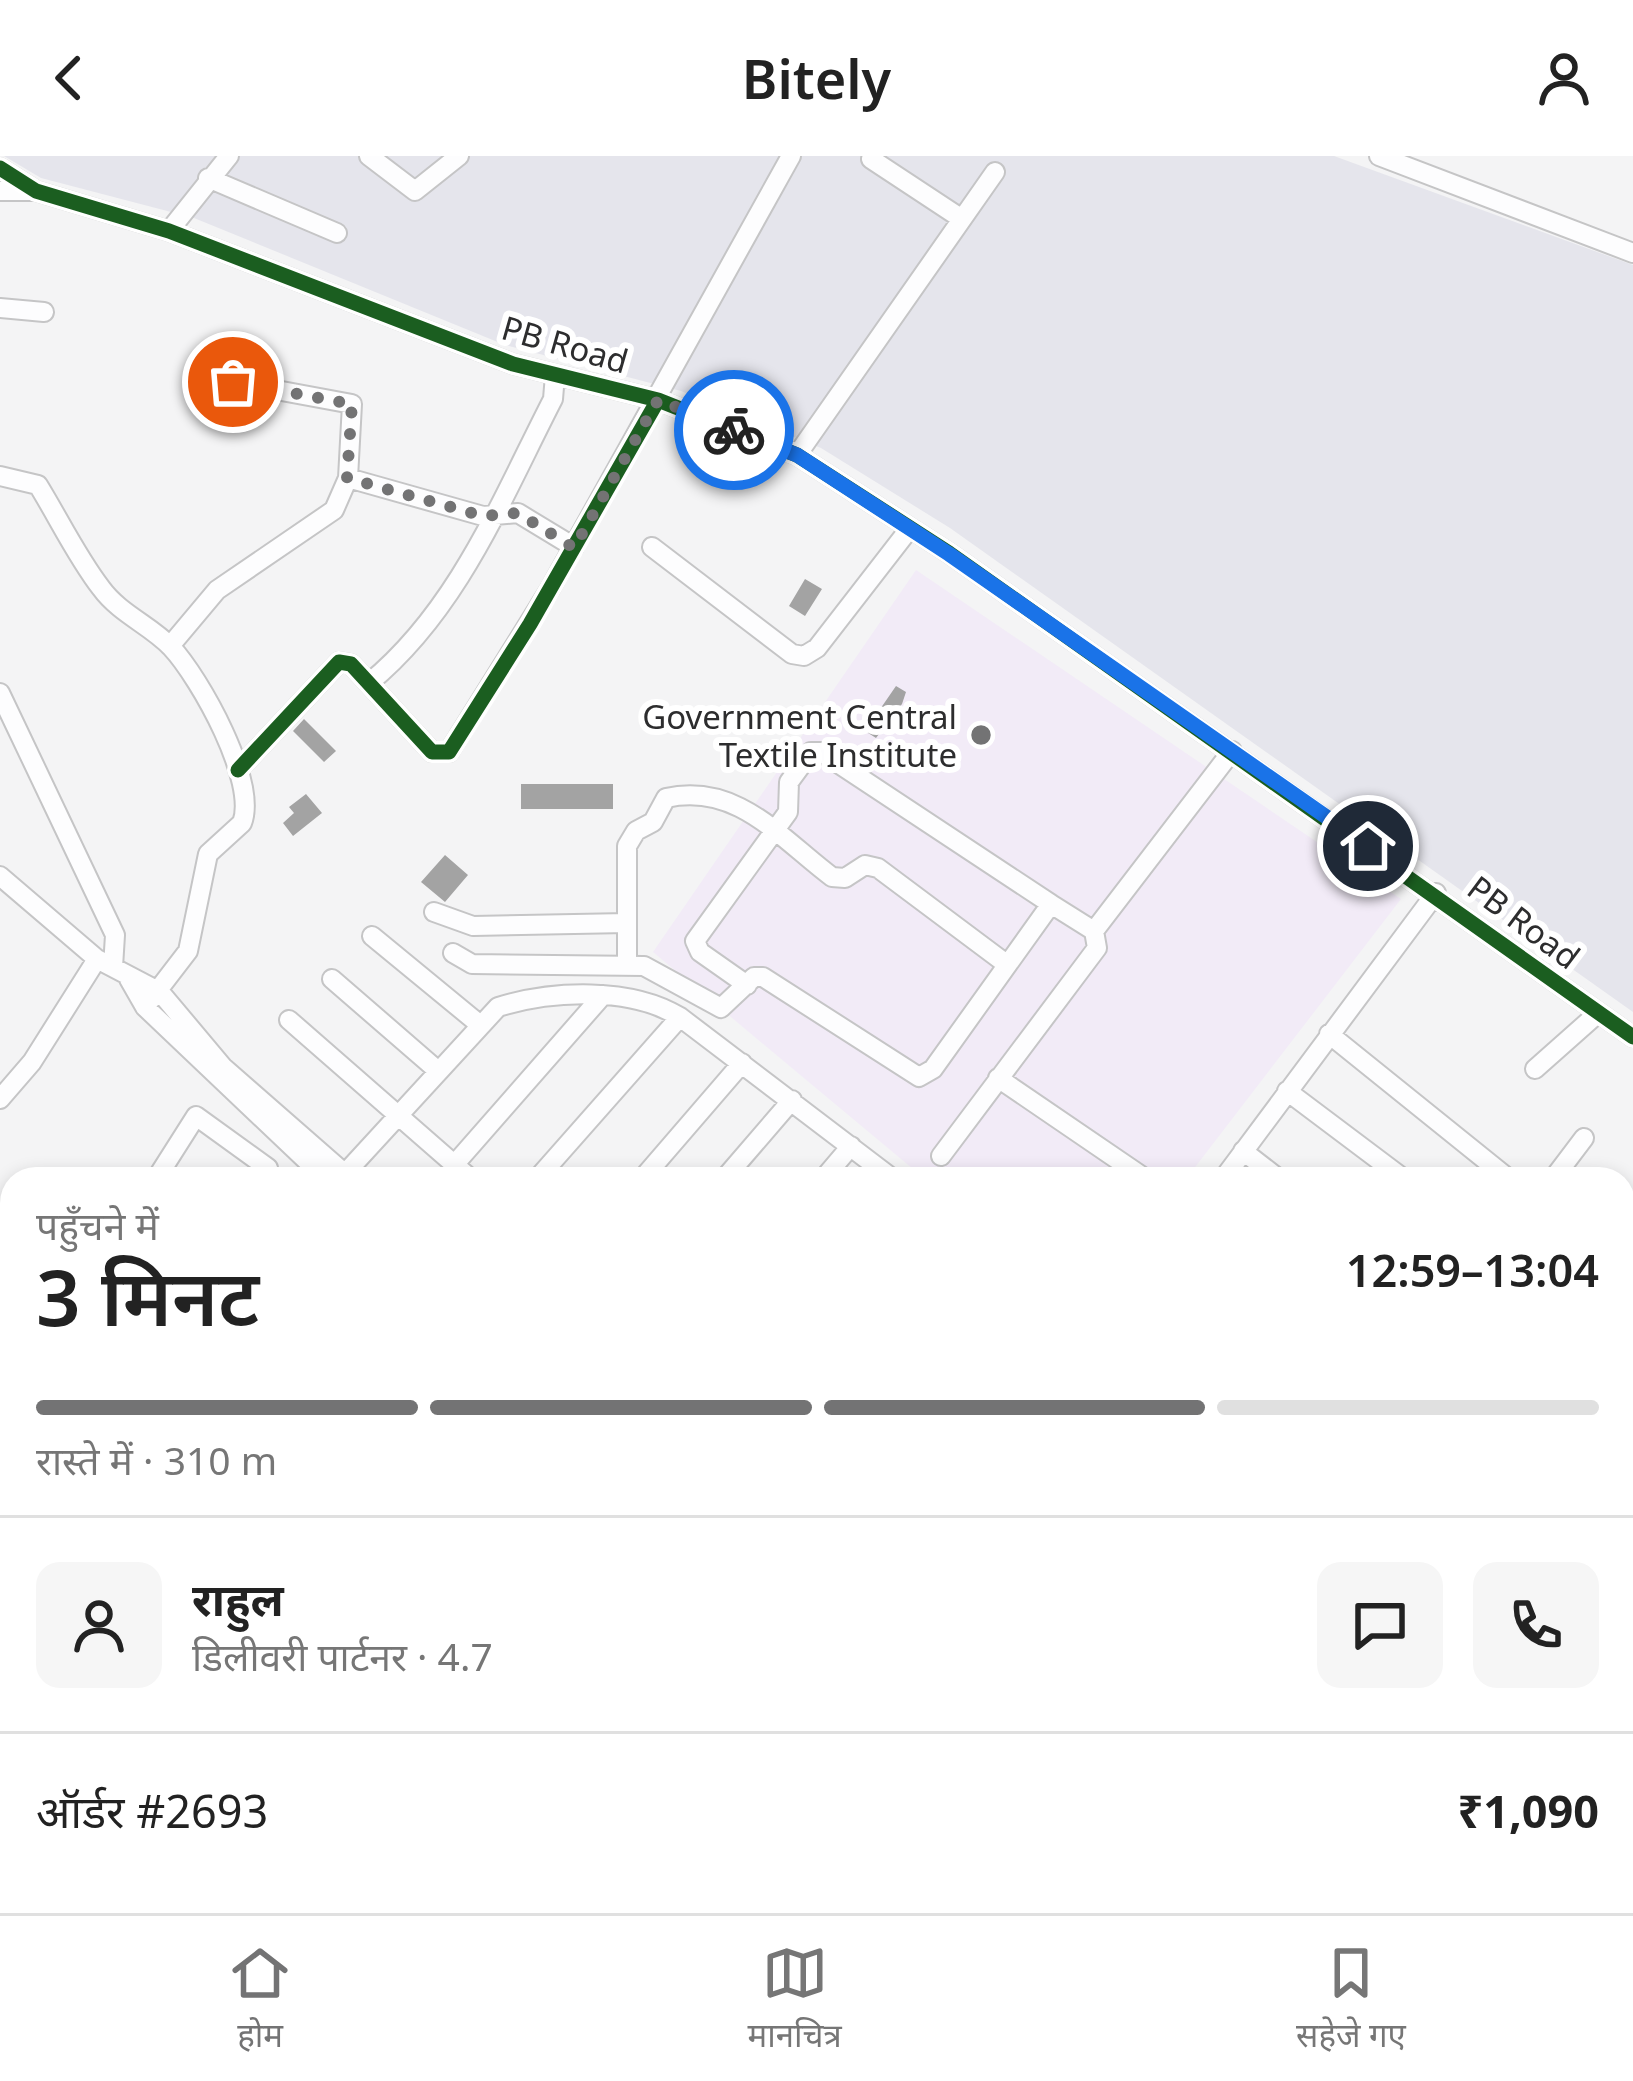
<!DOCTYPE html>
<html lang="hi">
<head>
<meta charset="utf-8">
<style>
	:root { --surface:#fff; --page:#f6f6f6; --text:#222; --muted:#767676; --line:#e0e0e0; --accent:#737374 }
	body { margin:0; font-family:"Noto Sans","Noto Sans Devanagari",sans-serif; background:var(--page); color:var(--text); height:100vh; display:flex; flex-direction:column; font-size:45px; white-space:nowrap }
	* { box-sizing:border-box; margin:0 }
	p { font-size:39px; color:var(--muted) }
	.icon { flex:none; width:66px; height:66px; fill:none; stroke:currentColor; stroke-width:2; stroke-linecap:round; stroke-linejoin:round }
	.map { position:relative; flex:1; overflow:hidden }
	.details { position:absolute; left:0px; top:1011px; width:1635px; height:747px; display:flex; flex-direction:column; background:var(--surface); border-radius:36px 36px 0 0; box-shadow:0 6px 18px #0003 }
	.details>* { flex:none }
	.pin { position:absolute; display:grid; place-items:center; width:102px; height:102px; color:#fff; margin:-51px; border:6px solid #fff; border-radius:50%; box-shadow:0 3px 12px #0007 }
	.courier { position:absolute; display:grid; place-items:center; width:120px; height:120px; margin:-60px; border:9px solid #1a73e8; border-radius:50%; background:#fff; color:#222; box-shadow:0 3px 15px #0007 }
	.summary em { font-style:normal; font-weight:600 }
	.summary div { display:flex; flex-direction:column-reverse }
	.summary { display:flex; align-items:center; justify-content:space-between; height:204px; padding:0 36px }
	h1 { font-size:78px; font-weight:600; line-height:90px }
	.bar { display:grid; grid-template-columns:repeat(4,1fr); gap:18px 12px; align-content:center; height:144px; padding:0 36px }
	.bar i { height:15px; border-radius:9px; background:var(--line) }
	.bar .active { background:var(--accent) }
	.bar p { grid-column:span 4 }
	.line { display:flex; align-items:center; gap:30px; padding:0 36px; border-top:3px solid var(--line) }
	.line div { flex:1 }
	.round { display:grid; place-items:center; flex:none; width:126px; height:126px; border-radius:24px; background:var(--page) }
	header { display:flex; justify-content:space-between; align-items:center; height:156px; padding:0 36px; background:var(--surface); font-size:54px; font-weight:600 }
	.tabs { display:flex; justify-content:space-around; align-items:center; height:168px; border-top:3px solid var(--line); background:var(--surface); font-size:33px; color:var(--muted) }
	.tabs a { display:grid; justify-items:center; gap:6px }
	.tabs .active { color:var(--accent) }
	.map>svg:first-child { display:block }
	.built { fill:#e5e5ec }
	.education { fill:#f2ebf7 }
	.building { fill:#a3a3a3 }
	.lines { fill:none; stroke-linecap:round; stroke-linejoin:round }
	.minor-casing { stroke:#c5c5c6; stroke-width:22 }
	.minor { stroke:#fdfdfe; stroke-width:18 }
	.cycleway-casing { stroke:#fff; stroke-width:22 }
	.cycleway { stroke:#1b5e20; stroke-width:15 }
	.done { stroke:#737374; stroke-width:12; stroke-dasharray:0 21.6 }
	.route { stroke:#1a73e8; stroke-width:15 }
	.poi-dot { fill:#737374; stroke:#fff; stroke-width:4.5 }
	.labels { text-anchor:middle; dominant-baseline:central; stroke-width:12; stroke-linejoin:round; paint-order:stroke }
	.street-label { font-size:33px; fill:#2d2d2e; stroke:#fff }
	.poi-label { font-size:33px; fill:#2d2d2e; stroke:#fff; text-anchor:end }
</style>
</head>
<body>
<header><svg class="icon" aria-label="back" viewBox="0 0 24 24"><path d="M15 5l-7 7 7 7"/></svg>Bitely<svg class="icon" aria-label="person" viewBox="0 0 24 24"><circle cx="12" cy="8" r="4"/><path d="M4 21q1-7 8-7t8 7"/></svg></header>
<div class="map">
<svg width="1633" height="1757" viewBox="0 0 1633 1757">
	<rect width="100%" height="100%" fill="#f4f4f5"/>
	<path class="built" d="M4 0H1334L1633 109V856L950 372 821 292 681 235 505 189 194 62 41 22Z"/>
	<path class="education" d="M916 414 1401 743 1186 1023H925L653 796Z"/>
	<path class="building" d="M805 423 822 433 805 460 789 450Z
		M896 530 906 536 902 548 876 582 865 575Z
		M304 563 336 595 324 606 293 575Z
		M521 628H613V653H521Z
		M306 638 322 657 293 680 283 667 294 657 289 651Z
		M445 699 468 719 445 746 421 726Z"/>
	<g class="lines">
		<g class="minor-casing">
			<path id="minor" d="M369 0 415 35 459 0
				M1379 0 1633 97
				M871 3 962 63
				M0 12 36 35 169 75 513 208 658 244 797 299 949 397 1633 881
				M208 22 337 77
				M0 35H36
				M169 75 229 0
				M0 152 44 156
				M797 299 995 16
				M0 320 38 329C59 363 77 401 101 432 120 458 150 469 171 491 200 522 258 626 242 667L208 698 188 795 145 851
				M348 322 483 360 518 357 574 391
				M652 391 792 498 804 500 817 492 910 372
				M170 490 217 434 334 354 348 322 352 248 233 226
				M369 527C458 454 501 344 553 243L555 219
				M0 537 115 779 113 811
				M238 614 339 506 351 508 432 596H449L550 433 791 0
				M0 720 97 803 160 836 223 911 351 1023
				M434 756 473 770 627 767
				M1094 775 1232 595
				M372 780 479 868
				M453 797 472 808 644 810 721 852 754 821H763L919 921 933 913 1051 748 821 596H811L789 626 788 656 695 785 700 796 747 829
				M627 807V690L636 675 653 666 666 642C737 626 780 682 832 721L845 722 865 709 878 712 1005 807
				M129 823 145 851 326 1023
				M332 823 437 914
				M289 864 471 1023
				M1329 878 1509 1023
				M1535 913 1597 858
				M998 922 1146 1023
				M1287 935 1404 1023
				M0 943 32 906 97 803
				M1243 995 1279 1023
				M941 1000 1097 792 1094 775 1051 748
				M454 1009 603 839
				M156 1023 196 960 268 1012
				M340 1023 498 851C553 834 631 831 680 861L893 1023
				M537 1023 680 861
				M642 1023 742 907
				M724 1023 792 944
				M823 1023 851 990
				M1223 1023 1436 737
				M1553 1023 1584 982
				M0 1074 12 1085
				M1623 1229 1633 1217
				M0 1334 12 1340
				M1623 1503 1633 1492
				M1623 1538 1633 1546
				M12 1640V1657
				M1623 1698 1626 1700
				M279 1746 291 1757
				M613 1746 625 1757
				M894 1746 919 1757
				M1106 1746 1118 1757
				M1566 1746 1581 1757
				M137 1757 139 1746
				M398 1757 403 1746
				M533 1757 539 1746
				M703 1757 708 1746
				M991 1757 998 1746
				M1399 1757 1409 1746
				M1632 1757 1633 1755"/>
		</g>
		<use href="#minor" class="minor"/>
		<g class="cycleway-casing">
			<path id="cycleway" d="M0 12 36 35 169 75 513 208 658 244 797 299 949 397 1633 881
				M238 614 339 506 351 508 432 596H449L530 468 658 244"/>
		</g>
		<use href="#cycleway" class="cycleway"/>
	</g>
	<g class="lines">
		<path class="done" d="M233 226 352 248 347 322 483 360 518 357 574 392 658 244 734 274"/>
		<path class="route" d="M734 274 797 299 949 398 1368 690"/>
	</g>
	<circle class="poi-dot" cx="981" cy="579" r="12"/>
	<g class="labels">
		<g class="street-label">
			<text transform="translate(565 188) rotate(16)">PB Road</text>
			<text transform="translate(1524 766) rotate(37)">PB Road</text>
		</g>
		<g class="poi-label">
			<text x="957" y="560">Government Central<tspan x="957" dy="38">Textile Institute</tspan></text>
		</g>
	</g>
</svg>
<div class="pin" style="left:233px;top:226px;background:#ea580c"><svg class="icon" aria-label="bag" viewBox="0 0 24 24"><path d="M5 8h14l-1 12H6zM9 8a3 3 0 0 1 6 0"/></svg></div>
<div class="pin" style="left:1368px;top:690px;background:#1f2937"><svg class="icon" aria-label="home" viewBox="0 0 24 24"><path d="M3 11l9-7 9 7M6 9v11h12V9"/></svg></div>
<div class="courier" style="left:734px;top:274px"><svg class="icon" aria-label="bike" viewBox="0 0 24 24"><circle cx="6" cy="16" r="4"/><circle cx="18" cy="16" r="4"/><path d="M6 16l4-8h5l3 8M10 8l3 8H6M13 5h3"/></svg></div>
<section class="details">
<div class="summary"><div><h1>3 मिनट</h1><p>पहुँचने में</p></div><em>12:59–13:04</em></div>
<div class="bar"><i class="active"></i><i class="active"></i><i class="active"></i><i></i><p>रास्ते में · 310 m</p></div>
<div class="line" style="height:216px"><a class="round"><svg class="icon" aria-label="person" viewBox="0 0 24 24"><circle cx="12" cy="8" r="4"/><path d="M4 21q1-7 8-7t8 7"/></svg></a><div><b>राहुल</b><p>डिलीवरी पार्टनर · 4.7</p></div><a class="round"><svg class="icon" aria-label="chat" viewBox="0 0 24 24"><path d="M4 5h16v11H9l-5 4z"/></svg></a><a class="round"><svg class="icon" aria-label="phone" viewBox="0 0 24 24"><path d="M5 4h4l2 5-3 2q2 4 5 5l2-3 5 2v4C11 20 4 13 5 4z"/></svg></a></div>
<div class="line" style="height:156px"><div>ऑर्डर #2693</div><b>₹1,090</b></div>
</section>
</div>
<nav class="tabs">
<a class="active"><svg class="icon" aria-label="home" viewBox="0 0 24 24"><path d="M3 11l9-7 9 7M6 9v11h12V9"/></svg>होम</a>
<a><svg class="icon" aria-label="map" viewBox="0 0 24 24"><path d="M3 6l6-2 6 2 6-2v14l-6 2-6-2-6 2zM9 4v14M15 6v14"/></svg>मानचित्र</a>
<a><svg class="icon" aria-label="saved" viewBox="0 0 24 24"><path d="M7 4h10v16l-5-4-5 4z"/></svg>सहेजे गए</a>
</nav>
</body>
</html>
